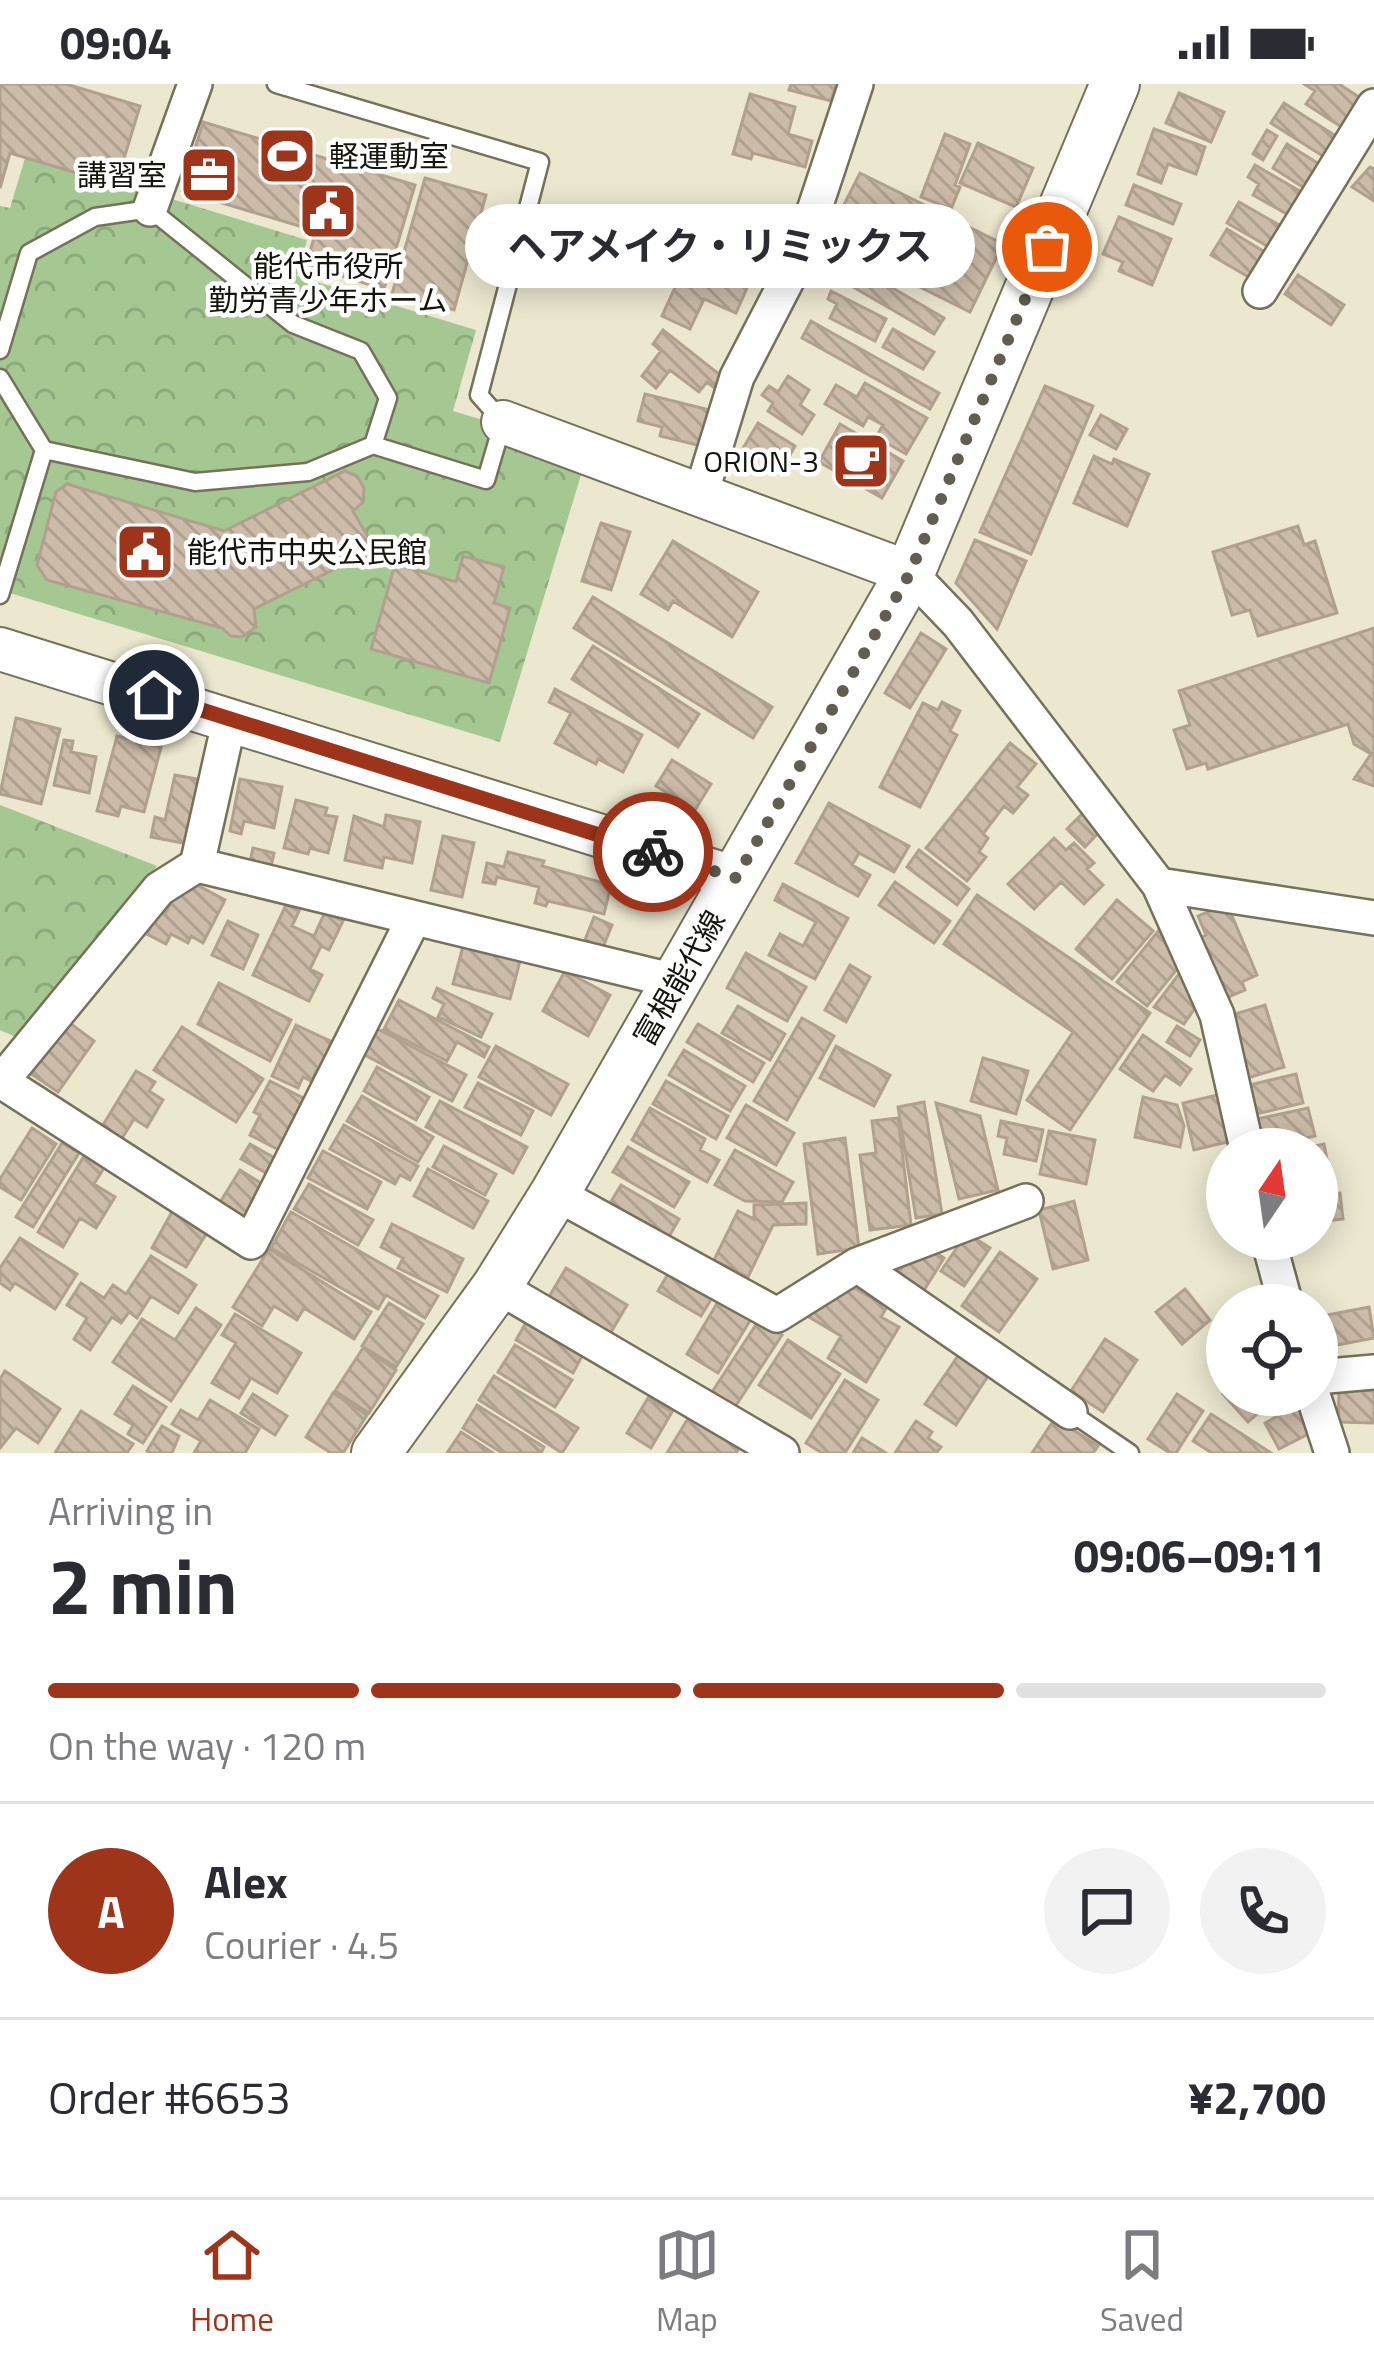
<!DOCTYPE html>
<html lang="en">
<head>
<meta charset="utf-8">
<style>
	:root { --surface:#fff; --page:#f2f2f3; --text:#2b2b33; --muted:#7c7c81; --line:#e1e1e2; --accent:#9e351a }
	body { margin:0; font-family:"Titillium Web","Noto Sans JP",sans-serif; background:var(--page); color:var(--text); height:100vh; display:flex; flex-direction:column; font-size:45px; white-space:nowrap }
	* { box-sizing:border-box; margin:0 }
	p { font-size:39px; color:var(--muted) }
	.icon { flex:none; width:66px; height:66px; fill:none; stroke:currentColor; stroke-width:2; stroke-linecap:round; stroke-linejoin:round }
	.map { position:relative; height:1369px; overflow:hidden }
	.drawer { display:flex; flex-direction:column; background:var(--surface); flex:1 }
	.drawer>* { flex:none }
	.needle { width:78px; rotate:13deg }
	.buttons { position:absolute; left:1206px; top:1044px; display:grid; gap:24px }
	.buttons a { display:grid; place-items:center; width:132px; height:132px; border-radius:50%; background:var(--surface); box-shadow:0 6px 30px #0003; font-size:60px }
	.pin { position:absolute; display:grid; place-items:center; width:102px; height:102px; color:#fff; margin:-51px; border:6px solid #fff; border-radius:50%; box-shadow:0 3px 12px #0007 }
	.courier { position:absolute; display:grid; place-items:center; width:120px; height:120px; margin:-60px; border:9px solid #9e351a; border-radius:50%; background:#fff; color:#222; box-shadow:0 3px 15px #0007 }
	.bubble { position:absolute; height:84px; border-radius:42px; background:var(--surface); box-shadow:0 6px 30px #0003; font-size:39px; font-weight:700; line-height:84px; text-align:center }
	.head em { font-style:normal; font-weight:700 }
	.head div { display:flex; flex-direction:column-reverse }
	.head { display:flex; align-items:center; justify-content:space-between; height:204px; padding:0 48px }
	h1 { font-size:78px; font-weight:700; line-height:90px }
	.bar { display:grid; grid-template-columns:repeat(4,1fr); gap:18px 12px; align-content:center; height:144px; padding:0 48px }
	.bar i { height:15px; border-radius:9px; background:var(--line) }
	.bar .on { background:var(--accent) }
	.bar p { grid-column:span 4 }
	.line { display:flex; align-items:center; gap:30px; padding:0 48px; border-top:3px solid var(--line) }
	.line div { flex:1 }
	.round { display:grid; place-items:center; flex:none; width:126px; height:126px; border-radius:63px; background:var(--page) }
	.status { display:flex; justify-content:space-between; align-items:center; height:84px; padding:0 60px; background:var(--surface); direction:ltr }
	.status svg { height:33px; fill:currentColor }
	.dock { display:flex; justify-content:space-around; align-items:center; height:168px; border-top:3px solid var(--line); background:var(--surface); font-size:33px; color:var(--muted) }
	.dock a { display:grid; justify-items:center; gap:6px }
	.dock .on { color:var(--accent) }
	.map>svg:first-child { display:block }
	.park { fill:url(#park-crowns) }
	.building { fill:url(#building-back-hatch); stroke:#b2a08e; stroke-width:3 }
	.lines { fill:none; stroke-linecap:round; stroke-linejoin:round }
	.service-casing { stroke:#75715b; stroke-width:21 }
	.minor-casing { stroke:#75715b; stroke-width:38 }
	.tertiary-casing { stroke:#75715b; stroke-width:46 }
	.secondary-casing { stroke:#75715b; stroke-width:52 }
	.service { stroke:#fff; stroke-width:16 }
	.minor { stroke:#fff; stroke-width:33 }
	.tertiary { stroke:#fff; stroke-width:42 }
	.secondary { stroke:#fff; stroke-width:48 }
	.done { stroke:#615e50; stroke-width:12; stroke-dasharray:0 21.6 }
	.route { stroke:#9e351a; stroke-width:15 }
	.labels { text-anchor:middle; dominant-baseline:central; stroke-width:9; stroke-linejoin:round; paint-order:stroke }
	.poi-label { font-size:30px; fill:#16150c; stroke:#fff; text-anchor:start }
	.street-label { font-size:30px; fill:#16150c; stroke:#fff }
</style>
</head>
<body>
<div class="status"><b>09:04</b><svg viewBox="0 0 49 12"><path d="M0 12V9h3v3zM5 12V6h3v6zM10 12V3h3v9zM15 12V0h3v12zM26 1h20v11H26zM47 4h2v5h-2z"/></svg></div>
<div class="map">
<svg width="1374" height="1369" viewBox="0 0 1374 1369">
	<defs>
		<pattern id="park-crowns" width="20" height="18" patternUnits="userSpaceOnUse" patternTransform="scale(3)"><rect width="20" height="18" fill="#a5c791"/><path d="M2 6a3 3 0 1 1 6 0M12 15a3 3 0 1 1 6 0" fill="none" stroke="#8daa7c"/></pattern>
		<pattern id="building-back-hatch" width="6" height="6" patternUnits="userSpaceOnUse" patternTransform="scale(3)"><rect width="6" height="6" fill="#ccbba8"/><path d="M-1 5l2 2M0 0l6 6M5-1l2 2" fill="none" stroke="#aea08f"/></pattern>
	</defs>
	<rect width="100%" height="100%" fill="#ece7cf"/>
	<path class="park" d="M26 71 307 156 297 192 476 246 453 327 588 368 500 658 0 506V122L10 124Z
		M0 721 157 782 18 954 0 946Z"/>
	<path class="building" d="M0 0H66L140 22 116 101 10 69 0 104Z
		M791 0H836L831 17 789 6Z
		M1304 0H1339L1365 17 1346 46 1306 20 1315 7Z
		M1179 9 1224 28 1211 58 1166 39Z
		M750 10 795 23 788 50 812 57 805 83 753 69 751 75 733 70Z
		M1284 19 1342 56 1329 76 1271 39Z
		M203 38 415 101 384 205 306 181 316 147 182 107Z
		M1154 45 1205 63 1196 90 1168 80 1161 99 1138 90Z
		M1267 46 1277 52 1263 76 1253 70Z
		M945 50 970 60 955 101 960 103 951 125 921 113Z
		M978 59 1033 84 1016 123 960 99Z
		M1287 60 1327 85 1312 109 1273 84Z
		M1255 81 1305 110 1292 133 1253 111 1259 100 1248 93Z
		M1370 83 1374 85V117L1352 103Z
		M860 89 1003 160 970 228 826 156Z
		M425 94 486 111 454 226 392 210Z
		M1134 101 1181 120 1173 140 1126 121Z
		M1239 118 1288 146 1276 167 1227 139Z
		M1119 133 1171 155 1152 201 1119 187 1123 178 1103 170Z
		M1227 145 1273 173 1257 198 1211 171Z
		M701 146 761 172 736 229 704 215 690 245 662 232Z
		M826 165 944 234 934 250 817 182Z
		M1298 191 1344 221 1331 241 1285 210Z
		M831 207 886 235 875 257 830 234 837 220 828 215Z
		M811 237 939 309 930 325 802 254Z
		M893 245 934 268 923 285 883 263Z
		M663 246 729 298 721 309 707 298 699 308 670 286 656 304 642 292 661 267 653 260Z
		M788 292 809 306 800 321 814 331 802 350 768 327 773 319 762 311 769 302 778 308Z
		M865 299 927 334 906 370 876 353 883 341 868 333 863 342 825 320 836 301 857 313Z
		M1045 302 1093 322 1031 470 980 448Z
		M645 310 714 327 705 363 660 352 662 343 638 337Z
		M1101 331 1127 345 1116 365 1090 351Z
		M758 339 795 362 782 385 753 369 749 376 739 371Z
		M840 340 903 377 882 414 819 378Z
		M1094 372 1112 380 1114 375 1149 390 1127 442 1074 419Z
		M345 387 357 392 364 404 363 418 353 427 375 465 254 525 256 543 242 553 231 552 222 544 47 496 37 481 56 408 67 400 224 447Z
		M601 439 630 448 611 506 582 497Z
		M1298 442 1304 461 1315 457 1337 529 1258 552 1250 526 1232 531 1213 468Z
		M975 456 1026 477 997 545 956 499Z
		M673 457 758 508 732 553 673 517 668 526 641 510Z
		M463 472 504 483 494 519 510 524 489 599 371 565 395 480 456 498Z
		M593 513 772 623 753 654 574 544Z
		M1374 544V702L1354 695 1371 670 1354 660 1348 640 1208 685 1206 679 1187 685 1174 646 1190 641 1179 607Z
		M921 549 946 565 910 624 885 609Z
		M593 562 699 630 678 663 572 595Z
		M555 605 642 651 623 688 598 675 596 680 555 659 571 629 549 618Z
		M942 618 960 627 950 647 957 651 920 723 880 703 923 619 938 626Z
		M16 634 60 645 41 720 0 710Z
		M117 652 161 663 144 728 121 722 118 732 97 727Z
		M64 656 73 657 71 668 96 673 89 709 54 701Z
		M1010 659 1036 680 1017 703 1028 711 1013 729 1004 722 983 750 988 754 979 768 986 773 967 797 926 764Z
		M672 676 711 700 695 726 656 702Z
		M175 691 202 696 188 760 151 753 155 733 165 736Z
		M240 695 282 703 274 744 244 737 241 750 230 747Z
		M296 716 327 724 325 731 337 733 328 769 310 764 308 770 284 764Z
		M829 719 909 762 894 788 859 769 852 781 870 791 858 812 796 779Z
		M1084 728 1102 745 1085 763 1067 745Z
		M386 731 420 738 412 779 384 773 382 784 345 776 354 732 384 743Z
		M443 752 474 759 462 813 431 806Z
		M1054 754 1066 766 1074 759 1094 779 1087 785 1103 801 1084 820 1061 798 1034 825 1008 800Z
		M253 764 274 769 269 792 248 787Z
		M919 766 969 805 957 821 907 783Z
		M508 768 544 777 542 782 611 801 604 830 548 817 546 822 535 819 539 803 497 793 495 800 483 798 487 779 504 783Z
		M184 794 225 816 203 859 191 852 188 859 171 850 166 860 147 850 159 827 165 830Z
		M895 798 950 837 934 859 879 821Z
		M783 800 848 834 815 895 769 871 780 850 803 862 816 838 775 816Z
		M977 811 1150 929 1070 1046 1027 1016 1073 948 944 860Z
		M1117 816 1153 847 1112 895 1076 865Z
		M1227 820 1257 891 1242 898 1245 906 1224 915 1198 854 1206 851 1198 832Z
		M286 821 299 827 292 842 314 852 325 828 343 837 329 866 321 862 310 885 322 891 309 917 253 891Z
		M594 833 612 841 603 863 585 856Z
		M228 837 258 851 243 885 212 871Z
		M1159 846 1178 884 1147 922 1117 898Z
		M463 862 520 877 510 915 453 900Z
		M746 869 806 903 787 937 727 904Z
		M850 881 870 893 846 938 825 926Z
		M1182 886 1197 921 1184 940 1154 923Z
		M565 887 610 911 588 952 543 927Z
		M219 899 291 936 270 977 198 940Z
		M437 904 492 930 481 953 438 933 444 920 433 914Z
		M399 916 489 963 484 973 457 958 447 977 384 945Z
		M1265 921 1284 983 1248 994 1228 932Z
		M738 922 785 950 770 976 722 949Z
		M802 934 834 952 787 1036 754 1017Z
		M67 937 94 957 58 1008 30 989Z
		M698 940 764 979 753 998 687 958Z
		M296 941 341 962 327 991 317 986 311 997 303 993 298 1004 272 992Z
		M1177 942 1200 956 1190 972 1167 958Z
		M182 943 263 995 236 1038 154 986Z
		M376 944 466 991 452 1017 363 970Z
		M1143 951 1191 985 1180 1001 1165 991 1153 1007 1120 985Z
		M496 962 568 1000 551 1031 479 993Z
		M836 962 890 991 874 1022 820 994Z
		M684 966 745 1002 730 1027 669 991Z
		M983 974 1028 987 1016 1030 971 1017Z
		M377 983 429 1013 416 1036 364 1007Z
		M136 987 155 998 149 1007 163 1016 147 1043 134 1035 118 1061 98 1049Z
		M1296 990 1303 1019 1252 1031 1245 1002Z
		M270 997 309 1017 283 1068 250 1051 260 1031 254 1028Z
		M666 997 728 1032 716 1055 653 1020Z
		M478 999 533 1027 521 1051 465 1023Z
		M1221 1010 1232 1057 1194 1066 1183 1019Z
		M362 1012 433 1053 418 1078 347 1037Z
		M1143 1013 1177 1021 1184 1042 1180 1063 1135 1053Z
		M440 1017 527 1063 513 1089 426 1043Z
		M924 1018 942 1130 916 1134 898 1023Z
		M936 1019 980 1032 998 1106 959 1115Z
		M746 1021 794 1049 776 1081 727 1054Z
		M650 1024 705 1055 700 1066 719 1076 707 1098 632 1056Z
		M1308 1024 1315 1052 1264 1064 1257 1035Z
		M898 1034 911 1141 870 1146 860 1071 876 1069 872 1037Z
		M1001 1037 1043 1046 1036 1077 1004 1070 1007 1054 998 1052Z
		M344 1041 418 1082 410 1096 400 1091 395 1100 330 1065Z
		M32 1044 56 1060 21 1116 0 1103V1095Z
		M1049 1047 1095 1056 1086 1100 1040 1090Z
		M845 1054 859 1164 818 1170 804 1060Z
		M62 1059 79 1069 33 1143 16 1133Z
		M250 1060 285 1080 277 1095 241 1075Z
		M1324 1060 1331 1097 1317 1100V1065H1301Z
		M444 1062 496 1090 485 1111 433 1083Z
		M628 1063 689 1098 674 1123 613 1088Z
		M735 1066 793 1098 782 1118 745 1117 715 1101Z
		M323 1067 381 1098 367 1125 308 1094Z
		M84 1072 104 1084 94 1100 115 1113 96 1144 80 1134 63 1163 38 1148Z
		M428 1085 488 1117 473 1144 414 1112Z
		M240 1086 272 1106 250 1143 217 1123Z
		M309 1100 373 1136 358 1161 294 1125Z
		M621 1101 679 1135 666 1158 607 1124Z
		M1340 1109 1343 1135 1317 1138V1111Z
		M1074 1117 1088 1176 1053 1185 1039 1126Z
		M806 1119V1140L773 1141 748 1193 714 1176 738 1127 754 1135V1121Z
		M173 1126 208 1147 186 1183 152 1164Z
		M291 1128 438 1212 425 1234 386 1211 378 1225 271 1164Z
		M392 1140 463 1175 447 1208 398 1184 403 1174 381 1163Z
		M967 1149 990 1164 964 1202 941 1187Z
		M20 1154 77 1190 55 1225 15 1199 10 1206 0 1199V1184Z
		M925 1162 944 1174 921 1211 888 1191 893 1183 900 1187 909 1172Z
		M269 1165 371 1228 354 1255 304 1224 297 1236 274 1222 262 1242 233 1223Z
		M1000 1168 1037 1195 999 1248 962 1222Z
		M151 1172 196 1201 178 1229 151 1212 137 1234 129 1228 121 1239 112 1233 90 1266 74 1255 87 1234 67 1221 81 1199 104 1214 113 1201 126 1210Z
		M672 1183 715 1209 701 1232 658 1207Z
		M566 1184 627 1221 610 1250 549 1213Z
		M846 1199 887 1223 881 1233 899 1243 866 1298 828 1274 841 1252 804 1230Z
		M1185 1205 1210 1236 1182 1260 1156 1228Z
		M719 1216 751 1235 718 1289 687 1270Z
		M389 1219 423 1240 396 1283 362 1262Z
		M1369 1223 1374 1254 1317 1265V1233Z
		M196 1224 221 1241 171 1317 113 1278 142 1235 175 1256Z
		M532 1228 588 1261 573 1289 516 1256Z
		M235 1230 301 1269 277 1309 251 1294 239 1314 212 1299 236 1259 222 1251Z
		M759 1236 782 1251 735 1323 712 1308Z
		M1105 1255 1137 1276 1103 1328 1071 1307Z
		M788 1256 840 1290 811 1334 759 1301Z
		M515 1261 572 1296 555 1323 498 1288Z
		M363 1264 396 1286 369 1329 335 1307Z
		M962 1266 992 1286 956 1341 925 1320Z
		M5 1287 60 1325 38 1359 16 1344 0 1364V1295Z
		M494 1292 578 1344 562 1369 479 1316Z
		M845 1296 878 1316 845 1369H822L806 1359Z
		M133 1302 166 1323 143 1359 128 1350 133 1341 115 1330Z
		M1339 1306 1374 1307V1339L1338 1338Z
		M1227 1307V1311H1279L1248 1338 1223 1310Z
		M333 1309 367 1331 343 1369H331L306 1353Z
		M253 1310 287 1332 275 1351 241 1329Z
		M1177 1310 1203 1327 1176 1369H1170L1148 1355Z
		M648 1314 672 1328 651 1364 627 1349Z
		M210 1316 259 1345 245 1369H194L201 1357 172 1340 181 1326 198 1336Z
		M1300 1320 1314 1347 1279 1365 1265 1339Z
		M477 1321 544 1363 541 1369H502L463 1344Z
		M81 1327 133 1360 127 1369H55Z
		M692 1328 743 1358 736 1369H667Z
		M1211 1330 1271 1369H1212L1193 1357Z
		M1055 1334 1098 1362 1093 1369H1032Z
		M916 1337 932 1348 928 1354 941 1363 936 1369H895Z
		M162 1342 179 1352 172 1369H150L147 1367Z
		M461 1348 493 1369H447Z
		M862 1354 886 1369H853Z"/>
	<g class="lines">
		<g class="service-casing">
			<path id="service" d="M276 0 540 78 479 311 503 338 486 396 373 361
				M0 266 29 169 95 133 150 125 293 240 361 267 388 314 373 361 308 388 195 398 44 366 0 294
				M0 511 44 366
				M1070 1328 1130 1369"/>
		</g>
		<g class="minor-casing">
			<path id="minor" d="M150 125 195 0
				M1260 207 1374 22
				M701 410 737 293 798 175 856 0
				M910 489 958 539 1159 801 1217 931 1247 1065
				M197 781 230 634
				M1159 801 1374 834
				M1 997 251 1158 413 836
				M0 999 159 805 197 781 675 897
				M555 1109 777 1231 857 1181 1026 1117
				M1268 1155 1286 1221
				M857 1181 1070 1328
				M497 1202 782 1369
				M1317 1293 1374 1288
				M1313 1311 1332 1369"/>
		</g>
		<g class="tertiary-casing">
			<path id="tertiary" d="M503 338 910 489
				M0 565 736 794"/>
		</g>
		<g class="secondary-casing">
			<path id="secondary" d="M376 1369 497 1202 555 1109 910 489 1115 0"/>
		</g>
		<use href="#service" class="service"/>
		<use href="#minor" class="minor"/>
		<use href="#tertiary" class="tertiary"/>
		<use href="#secondary" class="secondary"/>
	</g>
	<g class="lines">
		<path class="done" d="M653 768 736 794 910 489 1047 163"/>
		<path class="route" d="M154 611 653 768"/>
	</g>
	<defs>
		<g id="stadium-square" transform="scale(3)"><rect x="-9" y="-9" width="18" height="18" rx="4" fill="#9e351a" stroke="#fff"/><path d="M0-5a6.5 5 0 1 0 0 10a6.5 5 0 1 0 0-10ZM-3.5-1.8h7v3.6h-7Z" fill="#fff"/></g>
		<g id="office-square" transform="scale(3)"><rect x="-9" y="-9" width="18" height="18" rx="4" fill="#9e351a" stroke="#fff"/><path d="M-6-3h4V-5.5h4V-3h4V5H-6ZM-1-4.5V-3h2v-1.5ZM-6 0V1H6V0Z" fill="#fff"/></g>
		<g id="civic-square" transform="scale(3)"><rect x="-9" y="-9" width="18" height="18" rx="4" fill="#9e351a" stroke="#fff"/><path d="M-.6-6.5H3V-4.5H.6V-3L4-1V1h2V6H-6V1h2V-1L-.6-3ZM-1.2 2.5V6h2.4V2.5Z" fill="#fff"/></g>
		<g id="cafe-square" transform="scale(3)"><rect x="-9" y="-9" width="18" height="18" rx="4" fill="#9e351a" stroke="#fff"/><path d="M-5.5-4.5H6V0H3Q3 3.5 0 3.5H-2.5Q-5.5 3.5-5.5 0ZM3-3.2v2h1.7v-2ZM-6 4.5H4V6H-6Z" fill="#fff"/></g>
	</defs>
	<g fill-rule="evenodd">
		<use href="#stadium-square" x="287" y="72"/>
		<use href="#office-square" x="209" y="91"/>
		<use href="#civic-square" x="328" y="127"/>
		<use href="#cafe-square" x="861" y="377"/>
		<use href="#civic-square" x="145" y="468"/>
	</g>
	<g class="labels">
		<g class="poi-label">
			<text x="329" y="72">軽運動室</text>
			<text x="167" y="91" text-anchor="end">講習室</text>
			<text x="328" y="182" text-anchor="middle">能代市役所<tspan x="328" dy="34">勤労青少年ホーム</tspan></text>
			<text x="819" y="377" text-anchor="end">ORION-3</text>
			<text x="187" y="468">能代市中央公民館</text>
		</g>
		<g class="street-label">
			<text transform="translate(679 894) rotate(-60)">富根能代線</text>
		</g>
	</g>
</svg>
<div class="buttons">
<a><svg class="needle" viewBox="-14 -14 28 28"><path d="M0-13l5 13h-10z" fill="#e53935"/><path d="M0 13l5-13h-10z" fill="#7c7c81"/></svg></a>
<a><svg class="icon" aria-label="locate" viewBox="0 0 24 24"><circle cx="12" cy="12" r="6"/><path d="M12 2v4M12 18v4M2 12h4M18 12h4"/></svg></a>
</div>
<div class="pin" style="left:1047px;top:163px;background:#ea580c"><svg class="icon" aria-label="bag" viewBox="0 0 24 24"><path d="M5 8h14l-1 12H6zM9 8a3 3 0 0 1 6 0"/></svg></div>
<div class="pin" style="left:154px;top:611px;background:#1f2937"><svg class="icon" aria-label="home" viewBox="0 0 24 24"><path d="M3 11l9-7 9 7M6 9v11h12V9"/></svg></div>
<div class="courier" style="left:653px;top:768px"><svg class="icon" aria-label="bike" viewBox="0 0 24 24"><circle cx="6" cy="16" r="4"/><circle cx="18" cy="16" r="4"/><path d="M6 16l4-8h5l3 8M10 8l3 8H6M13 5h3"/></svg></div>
<div class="bubble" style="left:465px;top:120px;width:510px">ヘアメイク・リミックス</div>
</div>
<section class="drawer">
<div class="head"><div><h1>2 min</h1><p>Arriving in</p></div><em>09:06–09:11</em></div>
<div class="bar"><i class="on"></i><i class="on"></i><i class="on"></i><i></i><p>On the way · 120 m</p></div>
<div class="line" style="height:216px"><b class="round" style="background:var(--accent);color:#fff">A</b><div><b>Alex</b><p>Courier · 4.5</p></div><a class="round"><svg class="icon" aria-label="chat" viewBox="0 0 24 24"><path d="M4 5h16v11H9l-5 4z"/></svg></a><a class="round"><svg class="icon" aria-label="phone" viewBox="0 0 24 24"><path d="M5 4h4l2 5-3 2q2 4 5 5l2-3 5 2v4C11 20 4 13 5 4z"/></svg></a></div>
<div class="line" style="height:156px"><div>Order #6653</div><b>¥2,700</b></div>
</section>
<nav class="dock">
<a class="on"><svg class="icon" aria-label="home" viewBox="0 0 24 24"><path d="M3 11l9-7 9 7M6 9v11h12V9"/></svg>Home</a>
<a><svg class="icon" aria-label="map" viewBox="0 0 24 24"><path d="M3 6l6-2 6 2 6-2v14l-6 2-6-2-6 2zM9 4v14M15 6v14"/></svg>Map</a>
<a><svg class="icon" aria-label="saved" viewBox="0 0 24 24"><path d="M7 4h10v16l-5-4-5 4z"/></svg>Saved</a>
</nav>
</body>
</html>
